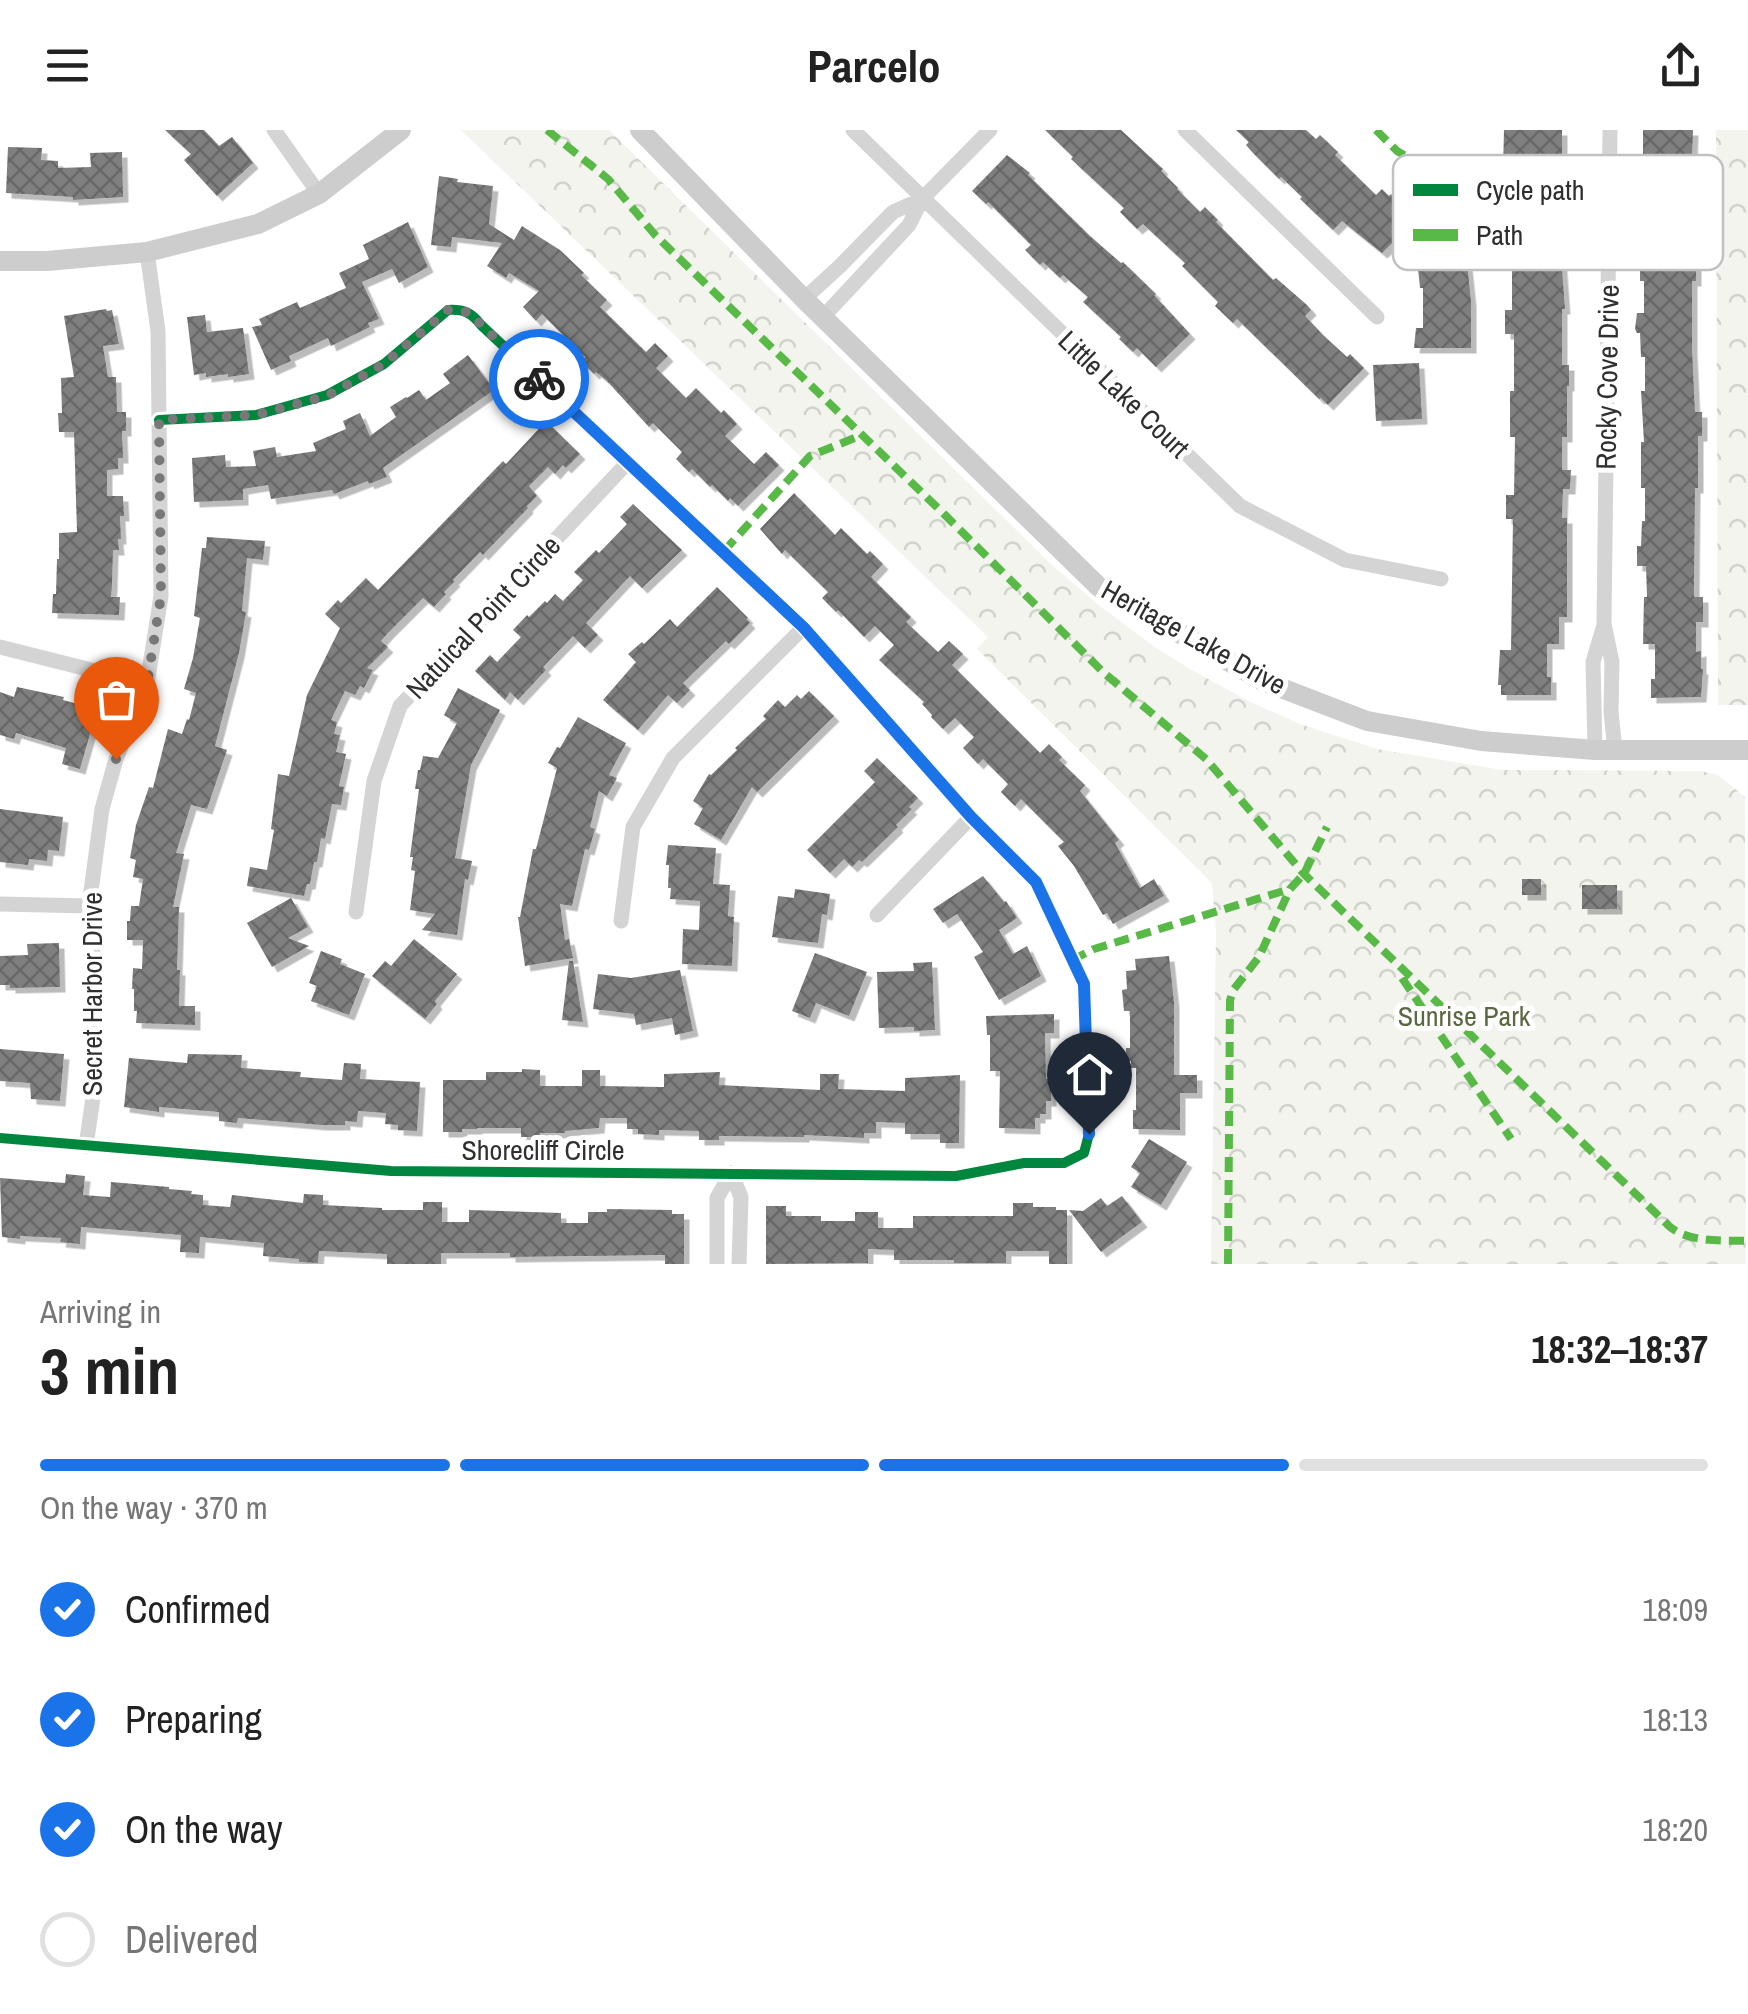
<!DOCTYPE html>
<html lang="en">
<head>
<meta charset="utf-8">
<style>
	:root { --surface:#fff; --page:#f6f6f6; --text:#222; --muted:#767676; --line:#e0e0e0; --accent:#1a73e8 }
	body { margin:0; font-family:"Archivo Narrow",sans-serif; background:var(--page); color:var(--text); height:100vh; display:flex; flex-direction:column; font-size:38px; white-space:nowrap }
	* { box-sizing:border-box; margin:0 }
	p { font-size:32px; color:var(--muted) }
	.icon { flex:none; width:55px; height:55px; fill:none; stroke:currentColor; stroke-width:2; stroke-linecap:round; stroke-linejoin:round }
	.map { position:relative; height:1134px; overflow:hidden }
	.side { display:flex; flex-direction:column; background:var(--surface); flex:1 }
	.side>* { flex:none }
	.pin { position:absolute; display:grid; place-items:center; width:85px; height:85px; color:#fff; margin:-102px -42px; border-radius:50% 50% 50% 0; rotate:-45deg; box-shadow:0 0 10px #0007 }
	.pin .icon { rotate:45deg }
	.courier { position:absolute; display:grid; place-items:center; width:100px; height:100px; margin:-50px; border:8px solid #1a73e8; border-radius:50%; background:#fff; color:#222; box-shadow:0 2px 12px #0007 }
	.headline em { font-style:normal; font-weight:700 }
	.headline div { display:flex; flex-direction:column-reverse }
	.headline { display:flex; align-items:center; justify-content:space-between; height:170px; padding:0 40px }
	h1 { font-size:65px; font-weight:700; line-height:75px }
	.bar { display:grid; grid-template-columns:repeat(4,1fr); gap:15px 10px; align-content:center; height:120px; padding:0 40px }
	.bar i { height:12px; border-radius:8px; background:var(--line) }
	.bar .active { background:var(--accent) }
	.bar p { grid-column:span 4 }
	ol { padding:0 40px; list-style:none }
	li { display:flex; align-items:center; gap:30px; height:110px }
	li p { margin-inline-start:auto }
	li .icon { padding:10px; border-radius:50%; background:var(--accent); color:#fff; stroke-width:4 }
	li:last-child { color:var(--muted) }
	li i { width:55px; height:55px; border:5px solid var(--line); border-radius:50% }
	header { display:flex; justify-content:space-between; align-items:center; height:130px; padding:0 40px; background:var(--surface); font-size:45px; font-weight:700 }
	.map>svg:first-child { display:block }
	.park { fill:url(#park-crowns) }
	.building { fill:url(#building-cross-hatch); filter:url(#shadow) }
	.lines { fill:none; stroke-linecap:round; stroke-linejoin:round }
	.street { stroke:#d4d4d4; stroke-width:15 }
	.secondary { stroke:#cdcdcd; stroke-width:20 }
	.quiet { stroke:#58b947; stroke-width:8; stroke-dasharray:15 8; stroke-linecap:butt }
	.cycleway-casing { stroke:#fff; stroke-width:16 }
	.cycleway { stroke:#00873e; stroke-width:10 }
	.done { stroke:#787878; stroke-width:10; stroke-dasharray:0 18 }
	.route { stroke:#1a73e8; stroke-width:12 }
	.labels { text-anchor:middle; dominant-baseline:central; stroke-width:10; stroke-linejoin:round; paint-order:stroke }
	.street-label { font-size:28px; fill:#2f2f2f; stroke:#fff }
	.park-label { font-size:28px; fill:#58683f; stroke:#fff }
	.key { fill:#fff; stroke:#c1c1c1; stroke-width:2.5 }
	.key-label { font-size:28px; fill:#2f2f2f }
</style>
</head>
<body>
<header><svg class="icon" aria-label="menu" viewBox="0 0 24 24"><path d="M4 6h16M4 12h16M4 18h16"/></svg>Parcelo<svg class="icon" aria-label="share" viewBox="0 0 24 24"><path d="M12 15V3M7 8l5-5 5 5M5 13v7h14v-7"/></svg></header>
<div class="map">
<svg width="1748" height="1134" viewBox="0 0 1748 1134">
	<defs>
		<pattern id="park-crowns" width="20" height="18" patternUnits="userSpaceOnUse" patternTransform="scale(2.5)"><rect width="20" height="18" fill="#f2f4ed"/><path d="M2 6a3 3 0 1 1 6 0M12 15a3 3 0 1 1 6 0" fill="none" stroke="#d0d2cc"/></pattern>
		<pattern id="building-cross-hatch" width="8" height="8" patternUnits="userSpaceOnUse" patternTransform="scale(2.5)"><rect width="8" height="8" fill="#7f7f7f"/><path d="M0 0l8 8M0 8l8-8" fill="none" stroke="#686868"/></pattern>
		<filter id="shadow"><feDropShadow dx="5.5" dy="5.5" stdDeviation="0" flood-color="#0004"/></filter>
	</defs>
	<rect width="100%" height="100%" fill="#fff"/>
	<path class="park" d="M461 0H609L1053 436 1101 477 1156 518 1190 539 1250 572 1300 594 1377 619 1502 640 1701 641 1718 645 1745 667 1746 1134H1211L1216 803 1212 753 977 519 988 507Z
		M1716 0H1748V575H1718Z"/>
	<path class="building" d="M165 0H204L219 16 232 7 253 33 217 66 184 30 191 24Z
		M1045 0H1121L1163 39 1161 41 1178 58 1177 59 1200 82 1205 77 1218 90 1216 92 1273 150 1276 148 1307 175 1311 180 1305 186 1323 205 1347 227 1350 224 1364 238 1328 275 1321 268 1319 269 1237 189 1233 193 1215 176 1218 172 1182 136 1185 133 1143 94 1137 99 1120 82 1124 78 1071 29 1073 27Z
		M1236 0H1306L1316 9 1320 5 1338 22 1335 25 1376 65 1382 59 1389 66 1391 64 1415 91 1382 123 1342 91 1333 100 1300 69 1302 67 1281 47 1279 49 1252 22 1246 15 1249 12Z
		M1504 0H1562V42L1503 40Z
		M1643 0H1693L1691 57H1640V37H1643Z
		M8 17 42 18 41 30 58 31V38L91 37 90 23 122 22 123 67 73 70V67L6 63Z
		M1007 25 1030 43 1028 45 1090 106 1121 133 1123 132 1156 164 1154 165 1190 204 1156 237 1137 218 1133 222 1119 209 1121 207 1083 172 1088 167 1063 145 1060 148 1043 132 1040 135 1025 120 1031 115 988 72 986 74 972 61Z
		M439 46 458 49 457 52 493 56 489 94 514 110 522 96 560 120 584 143 581 145 607 170 600 177 646 222 655 213 668 226 656 238 686 268 696 258 721 283 724 280 737 294 725 306 754 334 766 322 779 335 738 376 730 368 728 371 712 355 710 357 692 339 689 342 676 329 682 322 653 293 649 297 607 251 596 242 594 244 581 231 585 227 542 184 536 191 523 177 539 161 509 143 506 148 487 136 502 113 452 107 451 117 431 115Z
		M408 92 428 137 399 153 392 139 362 152 379 189 368 193 370 197 331 216 328 208 289 226 291 231 271 240 252 197 262 195 259 189 297 172 300 178 346 158 339 143 369 129 363 115Z
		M1640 104H1696V151H1692V219L1695 282H1702V306H1698V358H1695L1694 467H1703V492H1696V522L1701 521V539H1703L1701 567 1651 568V549H1655V514H1643L1644 467H1647L1646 436H1637V416H1641L1642 391H1645V358H1641V312H1644L1641 261H1645V227H1641L1640 203H1637L1635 199 1637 183H1644V151H1640Z
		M1565 106V125H1561L1565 179H1562V235H1569V256H1567V307H1562V340H1571L1570 359H1563L1562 388H1567V487H1559V514H1547V547H1551V565H1501V555H1498L1500 520H1511L1513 389H1506V365H1514L1515 307H1510V261H1514V204H1505V180H1512V117L1514 107Z
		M1462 113 1464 124 1466 123 1471 171V218H1414L1416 198H1423V158H1420L1418 138 1414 139 1411 120Z
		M106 179 107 181 112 180 119 214 103 216 108 247H116L117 282H126V301H122L123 328H118V339L107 340V366H123L124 386H120L121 409H118L119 420H113L112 456 111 467H120L119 485 52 483 53 464H56L57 429H59V403L77 402 74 302H59L58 283H62L61 248 74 247 64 186Z
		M205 185 207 202 243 198 249 244 228 247V244L206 247V243L194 245 187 187Z
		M468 225 494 260 383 338 387 347 369 354 368 351 334 364 332 360 271 369 268 355 243 359V370L194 372 192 328 225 325 226 337 256 336 253 321 275 317 277 327 316 321 313 313 346 299 343 291 360 283 370 306 396 287 390 277 406 267 407 268 419 260 426 270 450 253 443 244Z
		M1419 233 1422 289 1376 291 1373 235Z
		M546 291 580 324 566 338 563 335 555 344 548 337 529 356 537 366 527 376 528 378 483 425 480 422 453 450 455 451 444 462 446 464 434 477 423 468 388 503 381 511 388 517 367 538 373 540 364 558 360 556 355 565 345 561 331 590 337 592 334 604 340 605 336 622 346 624 339 656 344 657 341 675 332 674 325 709 321 708 317 732H314L310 754H307L304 766 247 756 250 737 267 740 274 700 271 699 278 644 289 646 307 565 340 498 325 484 338 470 341 473 366 448 378 460 503 331 506 334Z
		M794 363 835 405 841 398 867 424 870 421 883 434 871 447 911 487 906 492 938 522 949 511 963 524 952 535 1040 623 1049 614 1062 627 1059 630 1085 655 1080 661 1119 710 1115 713 1140 758 1154 749 1164 766 1113 794 1107 783 1103 785 1074 736 1058 716 1064 712 1021 669 1015 676 1001 662 1008 654 983 629 978 634 963 618 974 607 955 588 943 599 931 587 932 585 922 574 924 572 879 530 894 515 875 496 864 507 838 480 836 482 822 468 828 462 785 420 782 424 760 399Z
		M633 374 682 420 642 458 630 446 586 493 598 505 585 518 573 506 543 537 546 540 518 570 510 562 505 570 475 541 490 525 497 532 521 507 513 500 527 485 529 487 545 471 547 473 555 464 563 471 583 450 574 442 596 420 599 423 627 394 620 387Z
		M207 407 265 411 263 430 247 428 242 481 246 482 239 523 215 616 227 620 207 679 191 675 176 723 184 724 173 777H179L177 840H180L179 876H195V895L136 893 137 881H134V859H132L133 838 142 839 143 810H127V791H130L131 776H139L143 749 133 747 136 730 130 728 136 695 149 657 153 658 168 599 182 604 187 589 189 590 196 563 184 559 193 528 200 488 194 486 202 418H206Z
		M717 457 748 488 746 489 750 493 729 514 726 511 683 553 690 560 677 573 668 565 638 600 603 570 636 532 628 524 642 512 644 514 670 489 677 497Z
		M17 557 64 567 63 570 85 576 84 579 96 583 80 639 62 634 66 618 16 603 14 609 0 605V562L14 567Z
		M458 558 500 580 471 635 455 728 472 731 468 750 465 749 457 805 422 800 435 784 410 780 415 741 411 740 413 727H410L419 659H415L418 640H420L423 626 438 628 457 593 444 585Z
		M809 561 834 586 757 662 752 657 721 710 694 694 703 678 693 671 709 644 711 645 737 620 735 618 766 589 763 586 778 570 785 577 797 565 801 569Z
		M578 587 626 613 609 645 617 648 607 666 599 661 590 697 595 699 589 720 585 719 572 776 560 774 565 810 569 809 573 828 525 836 518 787H520L533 719H536L557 638 548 633 557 617 560 618Z
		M877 628 918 668 909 677 912 679 896 695 898 697 862 732 859 730 852 737 844 729 830 743 807 720 875 652 864 641Z
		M0 679 63 687 59 721 48 720 47 731 29 729 28 735 0 732Z
		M668 715 716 718 713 754 730 755 728 786 734 787 732 836 682 834 683 799 699 800 700 771 670 769 671 758H668L669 735H666Z
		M983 746 1004 772 1006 771 1017 788 999 800 1013 824 1027 816 1041 846 999 870 974 827 983 822 957 784 943 793 933 779Z
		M1522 749H1541V765H1522Z
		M1582 755H1617V779H1582Z
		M795 759 830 764 827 785 822 784 818 813 772 807 778 766 794 768Z
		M291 768 308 797 288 808 309 816 272 837 247 793Z
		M414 809 457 844 435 871 437 874 425 889 372 846 385 831 391 836Z
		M59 813 60 857 10 858V855H0V826L28 825 27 814Z
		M321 821 342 829 340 834 365 844 349 885 311 871 317 856 309 853Z
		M815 823 867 842 849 886 816 873 810 888 792 881Z
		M1169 826 1174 872V945H1197V963H1180V1000L1133 999V980H1136V938H1131V931H1126V918H1130V881H1124L1122 860 1127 859 1126 841 1136 840 1135 829Z
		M569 831H573L583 892 562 890Z
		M932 832 935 900 914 901V897L879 898 877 842 914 841 913 833Z
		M680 840 693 901 675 905 672 888 636 895 634 884 593 879 598 844 631 848Z
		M1054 884V903H1045L1046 949H1051V971H1046V984H1040V988H1035V999L999 998 1000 941H990V905H987L986 886Z
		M0 919 64 924 60 971 31 969 30 953 0 951Z
		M188 924 242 925 241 938 301 942 300 947 342 950 344 933 361 934 360 949 420 952 417 1001 398 1000V995L385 994 386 983 358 981 357 992 345 991V995H322L238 988 237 993 219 991V982L159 977V982L124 977 129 928 187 933Z
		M522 939 540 940V956H582V940H600V956L664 957V944L720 942 719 955 820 960V944H839L838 959 905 961V948L960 945 959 1013H940V1004H905V993L876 992V1003H864V1008L804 1005V1007L719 1006V1010H699V1001L659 1000V1005L638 1004V999H627V988H600L599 998 565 1001V1003H540V1007H521V998H477V999H462V1002H443V950H486V942H522Z
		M1149 1009 1187 1032 1161 1075 1131 1057 1140 1043 1131 1037Z
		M66 1044 85 1046 83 1065 110 1067 111 1052 169 1057V1059L192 1061 191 1064 203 1065V1075L230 1077 232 1065 303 1073 304 1064 323 1065V1075L382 1078V1080H423V1072H442V1092H469V1080L561 1083V1093H588V1082H607V1079L672 1080V1084H684V1134H665V1125L510 1127V1123H441V1134H387V1124L319 1121 318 1133 299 1132V1129L263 1126 264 1113 200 1107 199 1123 180 1122 181 1105 81 1097 80 1114 60 1112 61 1108 20 1106V1109L2 1107 0 1048 65 1053Z
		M1122 1066 1142 1092 1101 1122 1069 1080 1083 1081 1101 1068 1107 1076Z
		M1013 1073H1033V1077H1056V1080H1067V1134H1049V1121H1006V1133H954V1130H894V1120L868 1119V1133L766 1134V1076H786V1086H821V1091H855V1082H878V1098H913V1086H1013Z"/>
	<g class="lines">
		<path class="street" d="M274 0 319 64
			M853 0 1240 376 1345 430 1441 449
			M1185 0 1377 187
			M1610 0 1604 494 1612 532 1611 582 1615 620
			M804 169 840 136 893 82 922 69
			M823 187 909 95 922 69 990 0
			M0 517 147 554
			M1595 620 1593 532 1603 498
			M0 774 89 776
			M356 782 374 651 400 576 628 332
			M877 785 971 687
			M621 791 633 697 673 628 804 497
			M0 1008 391 1041 956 1046 1024 1033H1064L1084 1023 1089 1004 1084 854 1036 752 971 687 804 497 481 195C472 183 464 179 448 180L384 234 327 265 256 285 159 290
			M86 1016 96 947V856L89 776 102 679 116 629 147 554 161 466 158 201 147 122
			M731 1043 741 1067 739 1134
			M717 1134V1068L731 1043"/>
		<path class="secondary" d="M640 0 804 169 1099 457 1263 551 1367 591 1481 611 1595 620H1748
			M0 131H47L147 122 258 94 319 64 401 0"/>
		<path class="quiet" d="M547 0 608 49 656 106 944 384 1104 543 1206 629 1304 744 1669 1096C1688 1113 1723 1110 1748 1111
			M1376 0 1397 21 1483 70 1505 77 1530 79 1586 71H1609
			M724 421 810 326 862 305
			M1072 830 1094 819 1290 759
			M1402 848 1511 1009
			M1228 1134 1230 870 1234 859 1259 827 1290 759 1304 744 1327 697"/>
		<g class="cycleway-casing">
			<path id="cycleway" d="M0 1008 391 1041 956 1046 1024 1033H1064L1084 1023 1089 1004 1084 854 1036 752 971 687 804 497 481 195C472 183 464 179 448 180L384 234 327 265 256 285 159 290"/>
		</g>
		<use href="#cycleway" class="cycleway"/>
	</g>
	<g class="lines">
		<path class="done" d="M116 629 147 554 161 466 159 290 256 285 327 266 384 234 448 180H460L472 184 481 195 539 249"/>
		<path class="route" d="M539 249 804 498 971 687 1036 752 1084 854 1089 1004"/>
	</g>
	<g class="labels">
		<g class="street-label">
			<text transform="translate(1607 247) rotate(-89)">Rocky Cove Drive</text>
			<text transform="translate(1124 264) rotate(44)">Little Lake Court</text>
			<text transform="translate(483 487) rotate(-47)">Natuical Point Circle</text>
			<text transform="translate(1194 507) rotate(29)">Heritage Lake Drive</text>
			<text transform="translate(92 864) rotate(-90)">Secret Harbor Drive</text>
			<text x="543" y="1020">Shorecliff Circle</text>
		</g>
		<g class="park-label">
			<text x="1464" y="886">Sunrise Park</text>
		</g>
	</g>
	<rect x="1393" y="25" width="330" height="115" rx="15" class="key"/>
	<rect x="1413" y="54" width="45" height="12" fill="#00873e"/>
	<rect x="1413" y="99" width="45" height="12" fill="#58b947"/>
	<g class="key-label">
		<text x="1476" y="70">Cycle path</text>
		<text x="1476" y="115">Path</text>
	</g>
</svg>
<div class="pin" style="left:116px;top:629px;background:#ea580c"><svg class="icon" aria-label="bag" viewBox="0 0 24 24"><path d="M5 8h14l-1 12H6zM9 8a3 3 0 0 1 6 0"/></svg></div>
<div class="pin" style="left:1089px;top:1004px;background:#1f2937"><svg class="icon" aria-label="home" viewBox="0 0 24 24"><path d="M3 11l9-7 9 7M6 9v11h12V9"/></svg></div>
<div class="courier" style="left:539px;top:249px"><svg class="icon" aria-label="bike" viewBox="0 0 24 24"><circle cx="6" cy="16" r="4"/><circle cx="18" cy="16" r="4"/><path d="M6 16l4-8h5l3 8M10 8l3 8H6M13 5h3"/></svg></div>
</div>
<section class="side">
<div class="headline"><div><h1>3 min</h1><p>Arriving in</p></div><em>18:32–18:37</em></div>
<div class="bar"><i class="active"></i><i class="active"></i><i class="active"></i><i></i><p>On the way · 370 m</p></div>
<ol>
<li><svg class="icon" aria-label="check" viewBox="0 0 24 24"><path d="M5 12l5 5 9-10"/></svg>Confirmed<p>18:09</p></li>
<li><svg class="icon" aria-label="check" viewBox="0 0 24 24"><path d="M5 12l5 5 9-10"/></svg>Preparing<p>18:13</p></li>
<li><svg class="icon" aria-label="check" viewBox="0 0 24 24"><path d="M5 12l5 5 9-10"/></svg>On the way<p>18:20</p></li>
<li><i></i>Delivered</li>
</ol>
</section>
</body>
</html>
